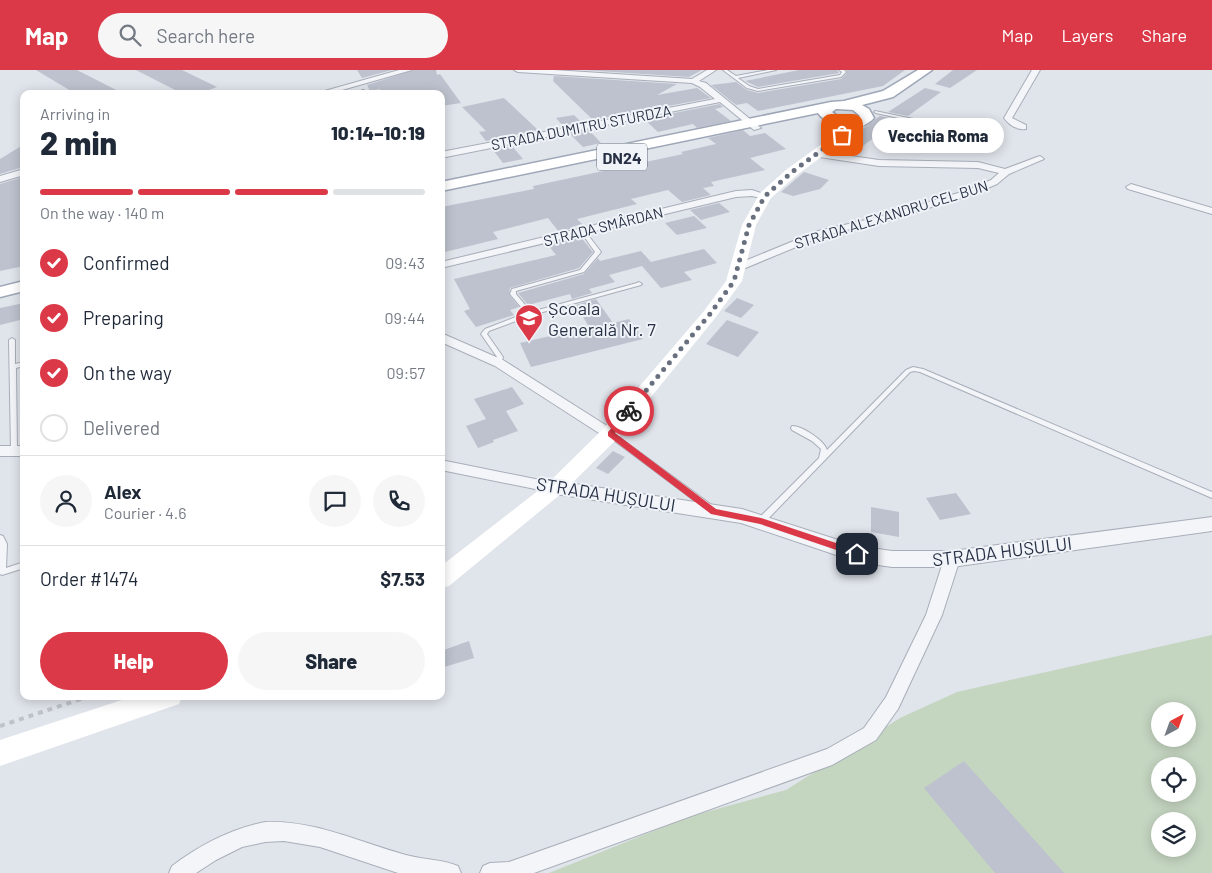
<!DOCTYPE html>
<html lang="en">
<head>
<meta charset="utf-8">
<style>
	:root { --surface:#fff; --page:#f6f6f7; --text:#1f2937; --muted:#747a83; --line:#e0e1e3; --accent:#db3947 }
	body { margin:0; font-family:Barlow,sans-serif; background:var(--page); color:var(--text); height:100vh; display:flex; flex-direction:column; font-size:19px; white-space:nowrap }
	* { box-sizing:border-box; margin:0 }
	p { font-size:16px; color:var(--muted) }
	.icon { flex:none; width:28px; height:28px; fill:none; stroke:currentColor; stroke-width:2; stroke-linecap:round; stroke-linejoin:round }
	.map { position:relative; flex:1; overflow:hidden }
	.panel { position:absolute; left:20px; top:20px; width:425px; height:610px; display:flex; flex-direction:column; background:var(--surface); border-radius:10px; box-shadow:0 2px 12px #0003 }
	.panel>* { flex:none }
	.needle { width:32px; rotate:41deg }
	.buttons { position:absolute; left:1151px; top:632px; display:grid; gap:10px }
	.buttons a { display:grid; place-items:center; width:45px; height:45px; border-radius:50%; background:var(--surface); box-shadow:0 2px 12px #0003; font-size:25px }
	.pin { position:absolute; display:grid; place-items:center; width:42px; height:42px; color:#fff; margin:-21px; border-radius:10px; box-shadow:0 2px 8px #0006 }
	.courier { position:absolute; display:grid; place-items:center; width:50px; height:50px; margin:-25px; border:4px solid #db3947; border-radius:50%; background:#fff; color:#222; box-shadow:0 1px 6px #0007 }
	.bubble { position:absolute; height:35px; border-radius:18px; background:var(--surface); box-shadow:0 2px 12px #0003; font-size:16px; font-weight:800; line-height:35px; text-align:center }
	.headline em { font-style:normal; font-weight:800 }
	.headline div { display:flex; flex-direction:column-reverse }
	.headline { display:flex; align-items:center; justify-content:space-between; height:85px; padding:0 20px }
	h1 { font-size:32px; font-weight:800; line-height:38px }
	.bar { display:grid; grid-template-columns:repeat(4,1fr); gap:8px 5px; align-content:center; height:60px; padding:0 20px }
	.bar i { height:6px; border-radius:4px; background:var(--line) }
	.bar .current { background:var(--accent) }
	.bar p { grid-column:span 4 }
	.line { display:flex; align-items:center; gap:12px; padding:0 20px; border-top:1px solid var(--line) }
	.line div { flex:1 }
	.round { display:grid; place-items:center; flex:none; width:52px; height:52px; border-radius:26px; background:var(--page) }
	ol { padding:0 20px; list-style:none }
	li { display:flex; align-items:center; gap:15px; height:55px }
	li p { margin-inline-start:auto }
	li .icon { padding:5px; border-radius:50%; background:var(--accent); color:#fff; stroke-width:4 }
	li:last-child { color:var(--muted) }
	li i { width:28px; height:28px; border:2px solid var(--line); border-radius:50% }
	.cta { display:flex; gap:10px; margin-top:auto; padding:10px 20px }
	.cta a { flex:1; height:58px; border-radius:30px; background:var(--accent); color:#fff; font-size:20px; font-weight:800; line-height:58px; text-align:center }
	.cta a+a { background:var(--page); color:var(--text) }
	header { display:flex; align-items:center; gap:30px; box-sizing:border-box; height:70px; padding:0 25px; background:var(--accent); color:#fff }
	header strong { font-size:24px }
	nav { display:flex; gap:28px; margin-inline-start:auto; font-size:18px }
	.search { width:350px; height:45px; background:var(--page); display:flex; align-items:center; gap:12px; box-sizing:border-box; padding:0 18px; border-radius:28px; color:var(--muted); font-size:19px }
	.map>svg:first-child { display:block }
	.green { fill:#c4d5c0; fill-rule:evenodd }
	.building { fill:#bdc2ce }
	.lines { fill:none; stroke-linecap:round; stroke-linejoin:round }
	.service-casing { stroke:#a8aeb9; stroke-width:2 }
	.minor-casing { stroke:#a8aeb9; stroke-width:2 }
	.tertiary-casing { stroke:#a8aeb9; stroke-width:2 }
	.primary-casing { stroke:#9ea7b7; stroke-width:3 }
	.path { stroke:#bec2c9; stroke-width:4; stroke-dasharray:5 5; stroke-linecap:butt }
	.service { fill:#f3f5f8; fill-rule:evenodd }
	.minor { fill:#f3f5f8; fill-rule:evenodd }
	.tertiary { fill:#f3f5f8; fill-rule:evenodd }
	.secondary { fill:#fff; fill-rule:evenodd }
	.primary { fill:#fff; fill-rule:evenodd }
	.route { fill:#db3947 }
	.done { stroke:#686f7e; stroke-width:5; stroke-dasharray:0 9 }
	.labels { text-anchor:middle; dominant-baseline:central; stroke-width:4; stroke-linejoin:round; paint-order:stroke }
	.far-street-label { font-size:15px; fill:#273044; stroke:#f0f3f8 }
	.shield { fill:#f0f3f8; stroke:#636a7a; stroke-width:1 }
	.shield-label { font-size:16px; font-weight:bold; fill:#273044 }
	.poi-label { font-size:18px; fill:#273044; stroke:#f0f3f8; text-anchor:start }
	.street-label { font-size:18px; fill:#273044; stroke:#f0f3f8 }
</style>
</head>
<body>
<header>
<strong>Map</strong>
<div class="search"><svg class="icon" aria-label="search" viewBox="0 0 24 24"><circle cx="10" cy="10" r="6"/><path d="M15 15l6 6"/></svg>Search here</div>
<nav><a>Map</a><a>Layers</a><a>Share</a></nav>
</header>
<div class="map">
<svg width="1212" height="803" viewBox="0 0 1212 803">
	<rect width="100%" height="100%" fill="#e0e4eb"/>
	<path class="green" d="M1212 565V803H549L688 747 786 720 900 648 957 622ZM1160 641H1188V669H1160ZM1160 696H1188V724H1160ZM1160 751H1188V779H1160Z"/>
	<path class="building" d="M36 0H77L124 24H76Z
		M136 0H182L217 17 198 24H183Z
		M357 0H392L362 8Z
		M414 0H436L437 5 440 4 461 33 441 36V24H381L380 19 370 21 367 15Z
		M583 0H702L689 7Z
		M799 0H837L839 3 758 17 745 11Z
		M847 0H905L883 16 758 41 747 33 736 35 711 15 736 12 747 20 758 23 841 9 847 3Z
		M953 0H977L950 18 935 14Z
		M554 6 677 14 657 25 697 18 711 28 593 50 553 11Z
		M925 18 941 22 908 46 888 42Z
		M504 28 538 60 486 71 479 62 486 61 462 37Z
		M720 34 723 37 715 39 731 51 697 58 693 54 658 62 644 49Z
		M574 45 582 53 563 56 556 48Z
		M880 46 899 50 857 80 841 75Z
		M589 60 601 73 583 77 570 64Z
		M743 60 750 66 765 63 786 79 750 88 765 100 711 112 714 116 703 118 711 125 682 132 668 120 631 129 637 134 577 149 582 154 572 157 573 158 559 162 548 148 493 162 498 169 441 183V137L534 119 533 116 683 84 681 82 716 74 708 68Z
		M23 75V97L0 104V89Z
		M512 76 523 89 503 93 493 80Z
		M804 102 829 110 820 119 793 126 781 122Z
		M23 107 24 196 0 201V114Z
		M719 133 730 142 701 150 690 140Z
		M694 146 707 158 677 165 665 153Z
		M580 166 593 182 579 198 510 218 509 225 519 237 510 240 514 245 476 257 464 241 470 239 454 209 556 185 548 175Z
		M704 179 717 193 684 202 692 210 661 218 642 196 609 205 615 212 589 219 592 223 572 229 570 224 528 235 518 223 584 204 598 188 600 191 641 181 651 192Z
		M737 228 754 235 741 248 724 241Z
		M596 229 613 253 629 249 643 269 531 297 520 273 589 257 576 235Z
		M24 233V249L0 255V238Z
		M727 250 759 262 738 287 706 274Z
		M512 317 524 334 506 341 518 361 493 370 494 372 478 378 466 356 486 349 474 329Z
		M613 381 625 387 608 404 596 398Z
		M956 423 971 444 940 450 926 428Z
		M871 437 899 442V467L871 462Z
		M469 571 474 588 441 598V581Z
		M964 691 1064 803H995L924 718Z"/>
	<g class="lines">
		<g class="service-casing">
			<path id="service" d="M723 0H727L736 6 768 0H776L738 8 749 16 758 19 840 5 842 2 839 0H844L846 2 841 7 758 21 747 18Z
				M363 20H364L367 24H363L361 21Z
				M875 41 942 55 997 73 993 74 940 57 876 43 874 42Z
				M581 161H585L601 182 584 202 516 221V224L531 242 637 213 639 212 642 214 641 215 532 245 489 261 487 264 503 287 501 294H497L496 293 497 287 481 264 485 259 526 243 510 224 512 219 580 200 595 182 581 162Z
				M12 268 15 270V294L24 292V296L16 298 17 381 14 383 11 381 9 270Z
				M913 297 923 299 1212 422V428L920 302 914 301 910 302 764 453H758L757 451 758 449 819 388 821 379 812 371 792 360 791 358 792 356C802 356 824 370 827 380L906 300Z
				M608 362H612L713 436 714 438 713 440H707L608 366 607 364Z
				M0 465 3 466 7 474 6 498 24 492V498L2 505 0 504Z"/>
		</g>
		<g class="minor-casing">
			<path id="minor" d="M399 0H412L328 24H314Z
				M514 0H554L692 9 707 0H716L699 11 706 13 761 58 754 60 720 32 441 88V82L715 29 700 17 692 13 518 2Z
				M1032 0H1040L1012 48 1026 55V59C1017 60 1009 55 1004 48Z
				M816 81 879 90 978 92 1005 99 1037 87 1040 86 1044 89 1009 104 997 114 974 124 889 150 825 165 743 199H735L734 197 735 195 818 161 883 146 968 120 991 110 999 103 978 98 879 96 813 86 812 84Z
				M24 99V105L0 112V106Z
				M1131 114 1212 138V144L1128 119 1126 117Z
				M752 120 770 126 765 129 752 126 736 127 441 198V192L736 121Z
				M441 263 503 290 615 361 617 364 615 367H605L495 296 441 272Z
				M0 376H24V386H0Z
				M441 390 555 413 560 414 562 418 560 422 555 423 441 400Z
				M952 483 957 485 960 489 942 545 898 639 876 670 832 695 534 803H480L483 796 490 793 509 792 827 679 864 658 886 627 926 545 944 489 947 485Z
				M265 752C315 750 358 772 406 785 423 790 442 789 458 796L461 803H398L320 777 284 771 265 772 242 777 216 790 196 803H169L172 796C200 775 230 759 265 752Z"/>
		</g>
		<g class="tertiary-casing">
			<path id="tertiary" d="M555 411 742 439 857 476 892 481H952L1212 447V461L952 497H892L857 492 741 453 549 423 546 418 549 413Z"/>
		</g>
		<g class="primary-casing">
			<path id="primary" d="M918 0H932L893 27 862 35 869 39 874 48C861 63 828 58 818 43L441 121V112L831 32 844 31 883 21ZM836 39 853 40 860 46C850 51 840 49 832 42Z
				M24 211V221L0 227V217Z"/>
		</g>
		<path class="path" d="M0 656 90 626"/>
		<use href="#service" class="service"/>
		<use href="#minor" class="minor"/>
		<use href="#tertiary" class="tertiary"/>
		<path class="secondary" d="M862 47 868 51 866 54 797 105 771 128 756 155 742 211 716 247 617 369 562 423 449 516 441 518V496L548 413 603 359 704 241 726 211 742 155 760 123 787 99 858 48Z
			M134 626H182L179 634 0 696V670Z"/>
		<use href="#primary" class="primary"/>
	</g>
	<path class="route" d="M629 338 633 341 615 363 716 439 761 448 860 481V486L857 487 760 454 711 444 608 366V362Z"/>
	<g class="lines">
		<path class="done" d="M629 341 710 244 734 211 749 155 765 126 792 102 842 65"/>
	</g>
	<defs>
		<g id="school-pin" transform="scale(1.4375)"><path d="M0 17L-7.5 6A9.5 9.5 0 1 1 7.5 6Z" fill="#db3947" stroke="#f0f3f8"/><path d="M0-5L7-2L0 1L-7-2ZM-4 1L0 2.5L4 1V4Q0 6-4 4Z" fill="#fff"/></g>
	</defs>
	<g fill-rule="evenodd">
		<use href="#school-pin" x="529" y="248"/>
	</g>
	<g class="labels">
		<g class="far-street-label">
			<text transform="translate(581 57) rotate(-11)">STRADA DUMITRU STURDZA</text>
			<text transform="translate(891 144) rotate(-17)">STRADA ALEXANDRU CEL BUN</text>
			<text transform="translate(603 156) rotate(-14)">STRADA SMÂRDAN</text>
		</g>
		<rect class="shield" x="597" y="73.5" width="50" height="27" rx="4"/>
		<g class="shield-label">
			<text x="622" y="87">DN24</text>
		</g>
		<g class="poi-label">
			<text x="548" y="238">Școala<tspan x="548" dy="21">Generală Nr. 7</tspan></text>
		</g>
		<g class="street-label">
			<text transform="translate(606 424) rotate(9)">STRADA HUȘULUI</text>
			<text transform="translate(1002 481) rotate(-7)">STRADA HUȘULUI</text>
		</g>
	</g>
</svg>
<div class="buttons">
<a><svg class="needle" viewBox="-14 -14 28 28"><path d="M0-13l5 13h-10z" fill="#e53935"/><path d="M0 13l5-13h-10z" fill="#747a83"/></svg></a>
<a><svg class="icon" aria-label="locate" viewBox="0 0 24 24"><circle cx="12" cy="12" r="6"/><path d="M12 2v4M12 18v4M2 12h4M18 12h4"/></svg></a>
<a><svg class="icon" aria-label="layers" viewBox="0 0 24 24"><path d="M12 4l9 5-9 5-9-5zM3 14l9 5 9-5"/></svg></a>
</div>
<div class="pin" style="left:842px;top:65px;background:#ea580c"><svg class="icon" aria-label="bag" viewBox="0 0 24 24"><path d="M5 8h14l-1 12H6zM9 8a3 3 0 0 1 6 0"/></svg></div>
<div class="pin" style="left:857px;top:484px;background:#1f2937"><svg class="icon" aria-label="home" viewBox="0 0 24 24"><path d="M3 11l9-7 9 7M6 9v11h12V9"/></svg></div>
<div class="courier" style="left:629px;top:341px"><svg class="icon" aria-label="bike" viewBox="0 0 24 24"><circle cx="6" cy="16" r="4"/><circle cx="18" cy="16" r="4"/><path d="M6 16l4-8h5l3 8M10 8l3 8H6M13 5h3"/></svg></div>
<div class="bubble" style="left:872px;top:48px;width:132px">Vecchia Roma</div>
<section class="panel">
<div class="headline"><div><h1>2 min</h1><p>Arriving in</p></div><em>10:14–10:19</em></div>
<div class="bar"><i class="current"></i><i class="current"></i><i class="current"></i><i></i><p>On the way · 140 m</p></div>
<ol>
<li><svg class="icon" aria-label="check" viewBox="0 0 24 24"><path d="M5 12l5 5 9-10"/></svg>Confirmed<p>09:43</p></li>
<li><svg class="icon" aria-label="check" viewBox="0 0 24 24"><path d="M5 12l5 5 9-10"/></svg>Preparing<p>09:44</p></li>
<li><svg class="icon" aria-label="check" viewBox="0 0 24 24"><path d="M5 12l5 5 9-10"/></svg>On the way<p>09:57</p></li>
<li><i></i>Delivered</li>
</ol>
<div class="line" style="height:90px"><a class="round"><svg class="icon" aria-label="person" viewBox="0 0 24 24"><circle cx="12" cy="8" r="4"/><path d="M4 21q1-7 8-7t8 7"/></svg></a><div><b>Alex</b><p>Courier · 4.6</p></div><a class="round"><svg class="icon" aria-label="chat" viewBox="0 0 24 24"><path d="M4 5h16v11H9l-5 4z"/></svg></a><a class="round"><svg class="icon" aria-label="phone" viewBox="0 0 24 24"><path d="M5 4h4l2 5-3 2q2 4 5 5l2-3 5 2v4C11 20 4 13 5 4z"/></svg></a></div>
<div class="line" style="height:65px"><div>Order #1474</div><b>$7.53</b></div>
<div class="cta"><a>Help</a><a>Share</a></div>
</section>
</div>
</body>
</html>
